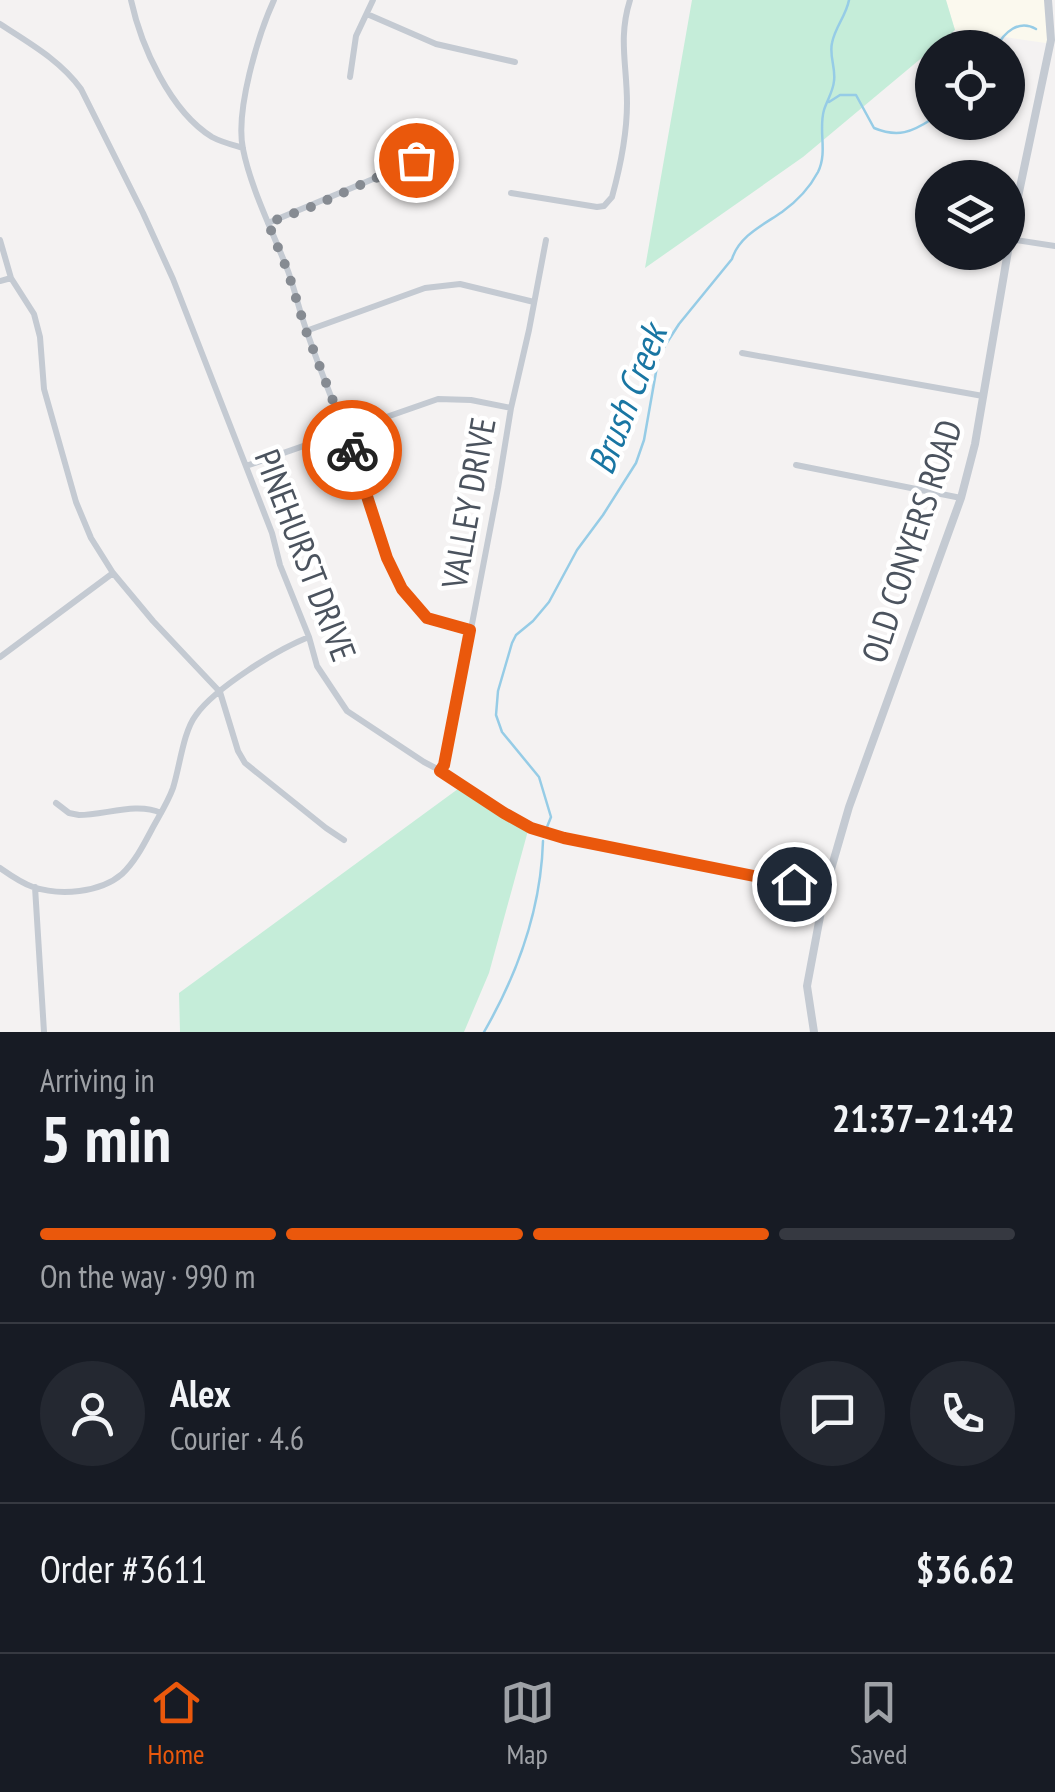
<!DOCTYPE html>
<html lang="en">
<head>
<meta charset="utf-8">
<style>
	:root { --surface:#171b24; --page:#242831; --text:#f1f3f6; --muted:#9ea1a6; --line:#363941; --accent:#ea580c }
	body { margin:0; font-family:"PT Sans Narrow",sans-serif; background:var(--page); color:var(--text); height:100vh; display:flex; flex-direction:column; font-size:38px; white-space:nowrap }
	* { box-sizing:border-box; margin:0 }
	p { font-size:32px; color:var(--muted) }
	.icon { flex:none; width:55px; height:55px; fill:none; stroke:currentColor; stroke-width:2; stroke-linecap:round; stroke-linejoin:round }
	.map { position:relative; height:1032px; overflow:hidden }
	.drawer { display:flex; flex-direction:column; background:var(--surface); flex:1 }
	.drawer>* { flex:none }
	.buttons { position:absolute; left:915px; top:30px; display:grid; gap:20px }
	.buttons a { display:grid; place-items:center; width:110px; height:110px; border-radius:50%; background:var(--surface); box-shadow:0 2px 8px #0004; font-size:50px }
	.pin { position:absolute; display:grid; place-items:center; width:85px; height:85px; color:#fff; margin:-42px; border:5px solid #fff; border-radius:50%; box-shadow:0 2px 10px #0007 }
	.courier { position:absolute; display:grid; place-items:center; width:100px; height:100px; margin:-50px; border:8px solid #ea580c; border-radius:50%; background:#fff; color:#222; box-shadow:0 2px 12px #0007 }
	.summary em { font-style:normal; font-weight:600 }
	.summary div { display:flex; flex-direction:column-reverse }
	.summary { display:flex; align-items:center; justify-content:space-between; height:170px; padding:0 40px }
	h1 { font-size:65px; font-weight:600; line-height:75px }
	.bar { display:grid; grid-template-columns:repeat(4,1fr); gap:15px 10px; align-content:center; height:120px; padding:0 40px }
	.bar i { height:12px; border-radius:8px; background:var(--line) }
	.bar .on { background:var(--accent) }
	.bar p { grid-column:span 4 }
	.line { display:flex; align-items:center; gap:25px; padding:0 40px; border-top:2px solid var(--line) }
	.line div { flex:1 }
	.round { display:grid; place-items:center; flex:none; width:105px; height:105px; border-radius:52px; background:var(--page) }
	.tab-bar { display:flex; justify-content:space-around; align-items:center; height:140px; border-top:2px solid var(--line); background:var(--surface); font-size:28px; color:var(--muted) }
	.tab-bar a { display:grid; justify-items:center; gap:5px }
	.tab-bar .on { color:var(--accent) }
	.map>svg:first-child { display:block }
	.commercial { fill:#fbf9ee }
	.green { fill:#c5edd9 }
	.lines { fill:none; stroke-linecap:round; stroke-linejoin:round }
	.stream { stroke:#96cce6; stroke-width:2.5 }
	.minor { stroke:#c4cad2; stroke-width:6 }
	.tertiary { stroke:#c4cad2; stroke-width:8 }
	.done { stroke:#868b92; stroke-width:10; stroke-dasharray:0 18 }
	.route { stroke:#ea580c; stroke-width:12 }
	.labels { text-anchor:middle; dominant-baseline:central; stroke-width:9; stroke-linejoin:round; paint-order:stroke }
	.street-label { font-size:35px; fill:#4b535e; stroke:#fff }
	.water-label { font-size:38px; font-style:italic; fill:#1976a3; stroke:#fff }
</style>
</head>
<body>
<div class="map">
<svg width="1055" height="1032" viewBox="0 0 1055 1032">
	<rect width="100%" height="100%" fill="#f4f2f2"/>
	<path class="commercial" d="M946 0H1049L1053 44 955 30Z"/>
	<path class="green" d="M692 0H946L955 30 803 157 645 268Z
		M462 786 529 827 489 973 464 1032H180L179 993Z"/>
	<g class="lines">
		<path class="stream" d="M996 48C1004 32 1019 19 1036 29
			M829 102 840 95H856L874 128C898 138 912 132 932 119
			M547 827 551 817 539 777 502 732 496 715 498 691 512 643 516 635 533 621 549 602 577 550 603 515 636 463 644 440 659 355 679 324 732 259C739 236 763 225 782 212 796 202 810 187 818 172 828 152 818 130 824 110 827 100 833 92 834 81 836 68 829 56 832 43 835 27 846 16 849 0
			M484 1032C518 973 541 909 543 841"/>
		<path class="minor" d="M131 0C141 46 170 111 212 137 221 142 233 145 243 148
			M274 0C258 35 235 111 243 149 251 189 273 232 288 271 295 290 299 310 306 329 323 380 345 429 363 480 378 523 384 570 415 606 429 623 450 625 470 630
			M367 14 436 44 515 62
			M0 24C29 43 60 60 81 89L143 213 173 279 272 533 280 565 309 637 317 666 347 711 424 762 449 775 477 797 504 813 531 828 564 839 825 890
			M350 77 356 36 373 0
			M511 193 597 207 604 206 612 197C620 168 627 133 627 103 627 65 618 38 630 0
			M268 223 416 161
			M1010 239 1055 246
			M0 240 11 278 34 314 40 337 44 389 76 502 91 538 113 573 153 621 220 692 238 751 245 763 326 828 344 840
			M0 281 11 278
			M306 331 425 288 460 284 534 302
			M742 353 983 396
			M796 465 961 498
			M246 466 438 399 471 400 511 408
			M0 657 113 573
			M441 771 445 765 498 488 511 408 529 330 546 240
			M56 803 69 813 79 815C105 815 137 802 161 813
			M0 868C10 875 21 883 33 887 60 896 100 893 122 874 135 862 144 844 152 829 159 816 168 802 173 788 180 766 183 732 196 715 215 688 278 649 309 637
			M35 887 44 1032"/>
		<path class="tertiary" d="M814 1032 807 986 825 890 849 807 961 498 975 444 1014 216 1051 40 1048 0"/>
	</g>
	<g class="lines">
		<path class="done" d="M352 450 306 331 288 272 268 223 316 205 416 160"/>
		<path class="route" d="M352 450 387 558 402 589 427 618 470 630 444 765 440 771 504 813 531 828 564 838 794 884"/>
	</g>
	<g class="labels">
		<g class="street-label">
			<text transform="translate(468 503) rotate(-80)">VALLEY DRIVE</text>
			<text transform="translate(911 541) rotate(-72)">OLD CONYERS ROAD</text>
			<text transform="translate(306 555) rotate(69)">PINEHURST DRIVE</text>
		</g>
		<g class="water-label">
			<text transform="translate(626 399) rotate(-69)">Brush Creek</text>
		</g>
	</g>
</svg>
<div class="buttons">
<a><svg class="icon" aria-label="locate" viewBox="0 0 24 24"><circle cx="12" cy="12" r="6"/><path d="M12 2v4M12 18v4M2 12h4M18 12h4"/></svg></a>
<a><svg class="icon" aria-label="layers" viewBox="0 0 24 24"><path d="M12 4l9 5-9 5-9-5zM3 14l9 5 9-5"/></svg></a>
</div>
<div class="pin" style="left:416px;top:160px;background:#ea580c"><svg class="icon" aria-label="bag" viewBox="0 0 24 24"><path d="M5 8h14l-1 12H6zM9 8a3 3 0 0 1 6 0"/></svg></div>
<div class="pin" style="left:794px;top:884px;background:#1f2937"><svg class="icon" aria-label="home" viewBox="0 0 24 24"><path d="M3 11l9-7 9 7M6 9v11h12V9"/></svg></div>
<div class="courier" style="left:352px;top:450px"><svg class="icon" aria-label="bike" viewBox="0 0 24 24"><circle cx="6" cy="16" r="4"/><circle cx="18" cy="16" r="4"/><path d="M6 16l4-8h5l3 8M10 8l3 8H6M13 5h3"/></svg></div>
</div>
<section class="drawer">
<div class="summary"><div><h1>5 min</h1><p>Arriving in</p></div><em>21:37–21:42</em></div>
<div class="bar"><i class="on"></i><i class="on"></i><i class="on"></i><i></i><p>On the way · 990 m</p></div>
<div class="line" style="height:180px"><a class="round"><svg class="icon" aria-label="person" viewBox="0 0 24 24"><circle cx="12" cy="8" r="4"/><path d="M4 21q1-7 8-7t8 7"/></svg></a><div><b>Alex</b><p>Courier · 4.6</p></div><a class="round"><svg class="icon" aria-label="chat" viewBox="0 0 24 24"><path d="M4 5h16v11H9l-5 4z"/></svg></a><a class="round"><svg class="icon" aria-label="phone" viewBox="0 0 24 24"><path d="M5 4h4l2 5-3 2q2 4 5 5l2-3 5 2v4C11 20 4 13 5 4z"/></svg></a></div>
<div class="line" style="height:130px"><div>Order #3611</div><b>$36.62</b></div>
</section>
<nav class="tab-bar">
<a class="on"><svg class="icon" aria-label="home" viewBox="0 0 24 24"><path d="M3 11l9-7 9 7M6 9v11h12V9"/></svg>Home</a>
<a><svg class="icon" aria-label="map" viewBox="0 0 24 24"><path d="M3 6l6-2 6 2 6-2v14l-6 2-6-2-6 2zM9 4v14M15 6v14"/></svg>Map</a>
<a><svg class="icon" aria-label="saved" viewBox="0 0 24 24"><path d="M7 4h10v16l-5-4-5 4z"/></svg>Saved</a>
</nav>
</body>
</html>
